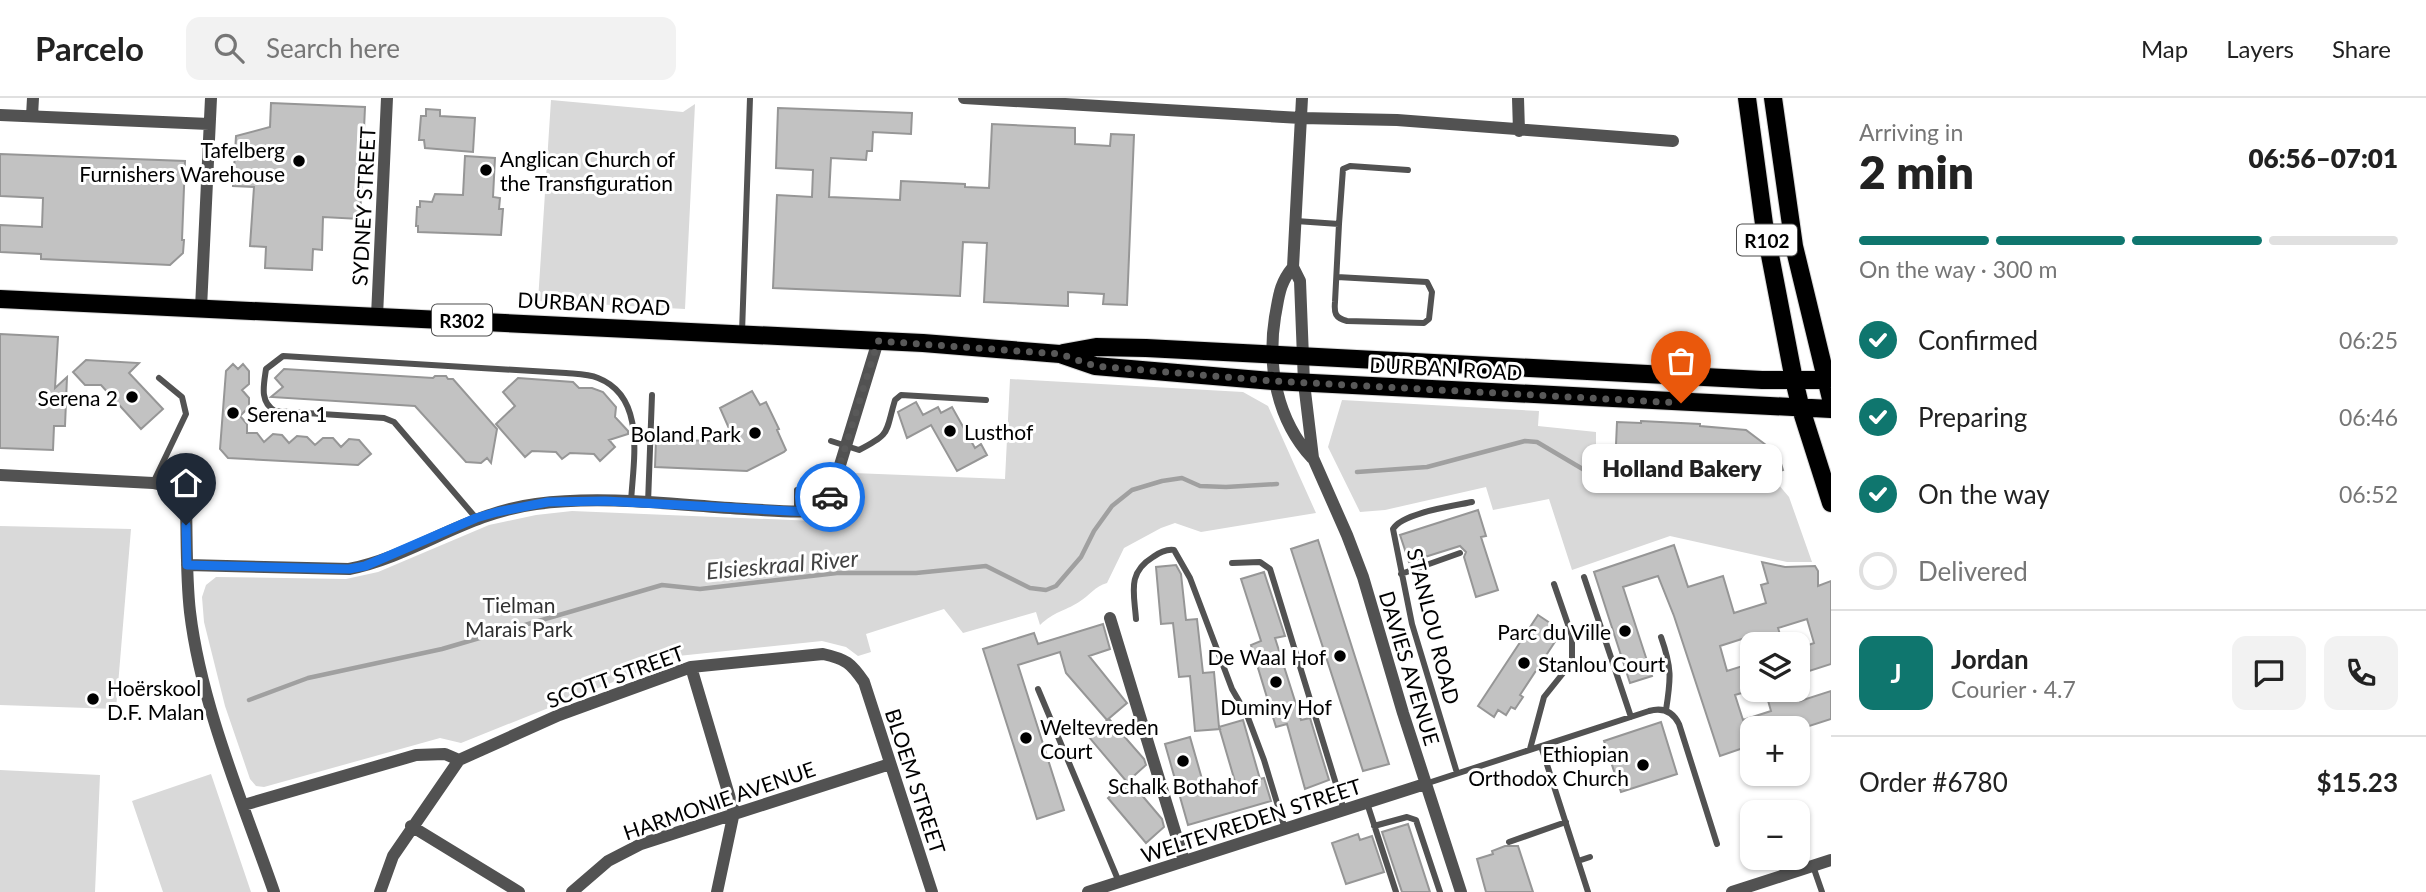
<!DOCTYPE html>
<html lang="en">
<head>
<meta charset="utf-8">
<style>
	:root { --surface:#fff; --page:#f2f2f2; --text:#222; --muted:#767676; --line:#e0e0e0; --accent:#0f766e }
	body { margin:0; font-family:Lato,sans-serif; background:var(--page); color:var(--text); height:100vh; display:flex; flex-direction:column; font-size:26px; white-space:nowrap }
	* { box-sizing:border-box; margin:0 }
	p { font-size:23px; color:var(--muted) }
	.icon { flex:none; width:38px; height:38px; fill:none; stroke:currentColor; stroke-width:2; stroke-linecap:round; stroke-linejoin:round }
	.map { position:relative; flex:1; overflow:hidden }
	.panel { display:flex; flex-direction:column; background:var(--surface); width:595px }
	.panel>* { flex:none }
	.buttons { position:absolute; left:1740px; top:534px; display:grid; gap:14px }
	.buttons a { display:grid; place-items:center; width:70px; height:70px; border-radius:14px; background:var(--surface); box-shadow:0 2px 5px #0004; font-size:35px }
	.pin { position:absolute; display:grid; place-items:center; width:60px; height:60px; color:#fff; margin:-72px -30px; border-radius:50% 50% 50% 0; rotate:-45deg; box-shadow:0 0 7px #0007 }
	.pin .icon { rotate:45deg }
	.courier { position:absolute; display:grid; place-items:center; width:70px; height:70px; margin:-35px; border:5px solid #1a73e8; border-radius:50%; background:#fff; color:#222; box-shadow:0 2px 9px #0007 }
	.bubble { position:absolute; height:49px; border-radius:14px; background:var(--surface); box-shadow:0 2px 5px #0004; font-size:23px; font-weight:800; line-height:49px; text-align:center }
	.head em { font-style:normal; font-weight:800 }
	.head div { display:flex; flex-direction:column-reverse }
	.head { display:flex; align-items:center; justify-content:space-between; height:119px; padding:0 28px }
	h1 { font-size:46px; font-weight:800; line-height:52px }
	.bar { display:grid; grid-template-columns:repeat(4,1fr); gap:10px 7px; align-content:center; height:84px; padding:0 28px }
	.bar i { height:9px; border-radius:5px; background:var(--line) }
	.bar .active { background:var(--accent) }
	.bar p { grid-column:span 4 }
	.line { display:flex; align-items:center; gap:18px; padding:0 28px; border-top:2px solid var(--line) }
	.line div { flex:1 }
	.round { display:grid; place-items:center; flex:none; width:74px; height:74px; border-radius:14px; background:var(--page) }
	ol { padding:0 28px; list-style:none }
	li { display:flex; align-items:center; gap:21px; height:77px }
	li p { margin-inline-start:auto }
	li .icon { padding:7px; border-radius:50%; background:var(--accent); color:#fff; stroke-width:4 }
	li:last-child { color:var(--muted) }
	li i { width:38px; height:38px; border:4px solid var(--line); border-radius:50% }
	header { display:flex; align-items:center; gap:42px; box-sizing:border-box; height:98px; padding:0 35px; background:var(--surface); border-bottom:2px solid var(--line) }
	header strong { font-size:33px }
	nav { display:flex; gap:38px; margin-inline-start:auto; font-size:24px }
	.search { width:490px; height:63px; background:var(--page); display:flex; align-items:center; gap:18px; box-sizing:border-box; padding:0 24px; border-radius:14px; color:var(--muted); font-size:26px }
	main { display:flex; flex:1; min-height:0 }
	.map>svg:first-child { display:block }
	.green { fill:#d9d9d9 }
	.lines { fill:none; stroke-linecap:round; stroke-linejoin:round }
	.stream { stroke:#a0a0a0; stroke-width:4.5 }
	.building { fill:#c2c2c2; stroke:#969696; stroke-width:2 }
	.primary-casing { stroke:#dbdbdb; stroke-width:20 }
	.service { stroke:#525252; stroke-width:6 }
	.minor { stroke:#525252; stroke-width:12 }
	.primary { stroke:#000; stroke-width:18 }
	.done { stroke:#595959; stroke-width:7; stroke-dasharray:0 12.6 }
	.route { stroke:#1a73e8; stroke-width:9 }
	.poi-dot { fill:#000; stroke:#fff; stroke-width:2.5 }
	.labels { text-anchor:middle; dominant-baseline:central; stroke-width:6; stroke-linejoin:round; paint-order:stroke }
	.shield { fill:#fff; stroke:#4c4c4c; stroke-width:2 }
	.shield-label { font-size:19px; font-weight:bold; fill:#000 }
	.poi-label { font-size:21px; fill:#000; stroke:#fff; text-anchor:end }
	.street-label { font-size:21px; fill:#000; stroke:#fff }
	.park-label { font-size:21px; fill:#303030; stroke:#fff }
	.water-label { font-size:23px; font-style:italic; fill:#414141; stroke:#fff }
</style>
</head>
<body>
<header>
<strong>Parcelo</strong>
<div class="search"><svg class="icon" aria-label="search" viewBox="0 0 24 24"><circle cx="10" cy="10" r="6"/><path d="M15 15l6 6"/></svg>Search here</div>
<nav><a>Map</a><a>Layers</a><a>Share</a></nav>
</header>
<main>
<div class="map">
<svg width="1831" height="794" viewBox="0 0 1831 794">
	<rect width="100%" height="100%" fill="#fff"/>
	<path class="green" d="M551 2 683 14 695 6 685 211 538 203Z
		M1010 281 1243 294 1268 308 1316 415 1201 434 1175 425 1161 430 1124 450 1107 485C1095 488 1089 498 1079 504 1063 514 1055 513 1040 527L1036 514 963 535 944 511 866 536 871 554 858 558 846 549 822 543 678 558 461 645 440 640 264 689 256 688 250 681 225 608 204 524 202 499 206 487 216 479 346 481 378 474 489 427 536 417 572 413 815 423 840 407 853 375 1005 381Z
		M1342 302 1539 313 1538 328 1596 334V357L1728 366 1778 386 1789 399 1812 464H1787L1670 438 1572 472 1549 401 1493 412 1486 389 1385 412 1360 414 1328 349Z
		M0 428 131 431 116 611 0 607Z
		M0 672 100 677 95 794H0Z
		M211 676 251 794H163L132 703Z"/>
	<g class="lines">
		<path class="stream" d="M1357 374 1427 369 1525 343 1537 344 1586 373
			M249 602 308 580 442 551 662 487 700 491 837 475H916L986 468 1030 490 1046 492 1056 488 1081 459 1094 433 1112 408 1132 392 1162 383 1182 380 1200 388 1226 389 1277 386"/>
	</g>
	<path class="building" d="M271 5 365 9 360 121 323 119 322 152 313 151 312 172 265 170 266 149 250 148 254 89 233 88 236 38 270 29Z
		M778 10 912 15 911 36 873 34 872 53H867L866 62 831 60 829 99 900 102 901 83 965 86V89L989 90 992 26 1075 30V46L1110 48 1111 36 1134 37 1127 207 1103 206 1104 196 1068 194V208L984 204 987 145 963 144 960 198 773 190 777 97 812 99 813 72 776 70Z
		M426 11 440 12V18L475 20 473 54 425 50 424 42H419L421 18H426Z
		M0 56 185 63 182 142H184L183 155 170 167 41 161V156L0 154V127L42 129 43 100 0 98Z
		M465 58 495 60 493 99 500 100 499 111H503L501 137 418 134V128H416L417 109H420V103L432 104 435 96 463 97Z
		M0 236 58 239 55 290 67 279 65 328H54L53 352 0 350Z
		M86 262 139 265 129 275 163 311 141 331 101 287H85L73 274Z
		M233 266 238 271 243 266 249 273V286L242 292 249 300V309L240 318 247 326V335H257L264 344 273 336 282 337 289 345 297 338 307 339 315 347 323 340H333L341 349 349 341 359 342 371 356 358 367 228 360 220 351 226 273Z
		M284 271 433 280 435 278H446L448 281H453L497 331 491 365 487 360 481 365 466 364 415 308 271 299 283 289 275 280Z
		M518 280 573 284 579 290H592L603 294 616 309 615 319 628 333V336L609 342 615 349 600 363 594 356 570 355 562 361 556 354 532 353 525 359 496 326 515 308 503 294Z
		M752 293 760 307 766 304 779 331 777 332 786 352 784 354 747 373 655 369 656 341 735 344 720 310Z
		M916 304 923 317 938 309 941 315 952 309 975 350 981 346 987 357 957 373 931 327 907 340 898 314Z
		M1641 323 1700 326V328L1746 332 1778 356 1783 372 1765 377 1727 361 1728 352 1699 350 1698 360 1625 357 1626 347H1616L1617 324 1641 325Z
		M1478 412 1486 438 1481 439 1498 492 1476 499 1464 459 1466 454 1460 448 1409 464 1400 437Z
		M1318 442 1389 666 1363 673 1291 451Z
		M1674 447 1688 489 1723 478 1734 515 1766 505 1761 487 1768 485 1762 464 1785 469 1815 468 1818 473V488L1831 483V566L1797 577V551L1814 545 1807 521 1778 530 1783 546H1750L1748 539 1720 548 1727 573 1752 565V592L1735 597 1743 622 1771 613 1765 592H1797L1800 603 1831 593V621L1797 632V630H1752V647L1720 658 1674 518 1658 478 1623 489 1652 578 1630 585 1594 474Z
		M1176 467 1181 476 1186 522 1197 521 1203 575 1214 574 1219 629 1243 622 1260 681 1264 680 1271 703 1188 727 1165 646 1190 639 1206 695 1236 687 1219 629 1220 631 1195 633 1190 578 1179 579 1173 525 1161 526 1156 469Z
		M1264 474 1285 538 1275 540 1301 622 1310 620 1329 682 1305 691 1287 626 1276 629 1251 547 1261 543 1241 481Z
		M1538 517 1562 533 1520 597 1523 599 1515 611 1511 609 1506 617 1498 612 1494 619 1478 608Z
		M1103 526 1110 551 1089 558 1127 605 1107 622 1066 575 1060 554 1018 567 1064 712 1037 721 983 551 1034 535 1038 546Z
		M1109 621 1144 661 1146 667 1127 684 1088 638Z
		M1661 624 1677 676 1621 694 1604 643Z
		M1129 682 1162 721 1164 729 1146 745 1108 700Z
		M1408 726 1430 794H1402L1382 734Z
		M1358 736 1360 742 1372 738 1384 774 1346 786 1332 745Z
		M1505 748H1518L1533 794H1486L1477 761 1493 756 1492 753Z"/>
	<g class="lines">
		<g class="primary-casing">
			<path id="primary" d="M1747 0 1764 126 1794 282 1801 311 1831 405
				M1773 0 1794 148 1831 301
				M0 201 923 245 1060 256 1095 268 1273 283 1831 311
				M1063 255 1096 249 1146 250 1762 282H1826"/>
		</g>
		<path class="service" d="M1296 123 1339 126 1335 204C1334 215 1335 220 1347 223L1424 225 1429 221 1432 194 1427 184 1337 179
			M1339 126 1343 71 1350 68 1408 72
			M742 235 750 0
			M831 343 859 352C892 335 885 335 895 302L901 297 986 302
			M153 385 186 316 182 299 159 280
			M797 392V414
			M648 405 652 297
			M476 420 394 324 384 320 275 313C259 304 264 286 266 271L283 258 566 275C576 276 588 276 598 280 647 299 633 364 631 404
			M1232 465 1260 464 1270 471 1344 712
			M1401 476 1460 455
			M1584 479 1631 619
			M1136 521C1134 494 1127 475 1153 459 1160 454 1167 451 1174 452L1190 480 1232 591 1247 617 1264 662 1285 731
			M1661 539C1672 570 1671 580 1666 612
			M1038 591 1119 784
			M1541 648 1588 794
			M1530 651 1544 599 1572 564V538L1554 486
			M1457 675 1412 526 1393 431C1402 415 1453 408 1472 404
			M1425 686 1649 613C1663 609 1673 614 1679 626L1717 746
			M1367 705 1396 794
			M1374 728 1407 719 1416 722 1440 794
			M1509 744 1566 724
			M1578 763 1590 759
			M1813 768 1822 794"/>
		<path class="minor" d="M964 0 1301 20 1397 22 1673 43
			M1302 0 1293 169 1300 183 1304 285 1313 360 1347 437 1363 479 1403 615 1461 794
			M1518 0 1519 33
			M0 17 209 26
			M32 18 33 0
			M1293 169C1279 186 1279 198 1275 219 1267 269 1277 322 1312 360
			M201 210 211 0
			M377 218 387 0
			M0 377 153 385C172 389 179 387 186 407 187 443 186 479 190 514 201 607 243 705 274 794
			M187 467 349 471C414 458 466 415 536 406 604 397 676 407 745 411 768 412 791 415 814 413L825 408 829 403 878 243
			M1110 520 1184 763
			M691 569 734 714 717 794
			M244 707 416 657 445 656 459 662
			M411 728 519 794
			M380 794 393 758 459 662 559 617 691 569 823 556C846 561 851 565 864 584L932 794
			M572 794 608 763 641 746 890 666
			M1088 794 1425 686
			M1732 794 1831 762"/>
		<use href="#primary" class="primary"/>
	</g>
	<g class="lines">
		<path class="done" d="M830 399 878 243 1060 256 1095 268 1273 283 1681 305"/>
		<path class="route" d="M186 427 187 467 349 471 365 468 476 420 497 414 548 404 605 403 808 414 825 408 830 399"/>
	</g>
	<g class="poi-dot">
		<circle cx="299" cy="63" r="7"/>
		<circle cx="486" cy="72" r="7"/>
		<circle cx="132" cy="299" r="7"/>
		<circle cx="233" cy="315" r="7"/>
		<circle cx="950" cy="333" r="7"/>
		<circle cx="755" cy="335" r="7"/>
		<circle cx="1625" cy="533" r="7"/>
		<circle cx="1340" cy="558" r="7"/>
		<circle cx="1524" cy="565" r="7"/>
		<circle cx="1276" cy="584" r="7"/>
		<circle cx="93" cy="601" r="7"/>
		<circle cx="1026" cy="640" r="7"/>
		<circle cx="1183" cy="663" r="7"/>
		<circle cx="1643" cy="667" r="7"/>
	</g>
	<g class="labels">
		<g class="shield">
			<rect x="1737" y="126.5" width="60" height="31" rx="5"/>
			<rect x="432" y="206.5" width="60" height="31" rx="5"/>
		</g>
		<g class="shield-label">
			<text x="1767" y="142">R102</text>
			<text x="462" y="222">R302</text>
		</g>
		<g class="poi-label">
			<text x="285" y="51">Tafelberg<tspan x="285" dy="24">Furnishers Warehouse</tspan></text>
			<text x="500" y="60" text-anchor="start">Anglican Church of<tspan x="500" dy="24">the Transfiguration</tspan></text>
			<text x="118" y="299">Serena 2</text>
			<text x="247" y="315" text-anchor="start">Serena 1</text>
			<text x="964" y="333" text-anchor="start">Lusthof</text>
			<text x="741" y="335">Boland Park</text>
			<text x="1611" y="533">Parc du Ville</text>
			<text x="1326" y="558">De Waal Hof</text>
			<text x="1538" y="565" text-anchor="start">Stanlou Court</text>
			<text x="107" y="589" text-anchor="start">Hoërskool<tspan x="107" dy="24">D.F. Malan</tspan></text>
			<text x="1276" y="608" text-anchor="middle">Duminy Hof</text>
			<text x="1040" y="628" text-anchor="start">Weltevreden<tspan x="1040" dy="24">Court</tspan></text>
			<text x="1629" y="655">Ethiopian<tspan x="1629" dy="24">Orthodox Church</tspan></text>
			<text x="1183" y="687" text-anchor="middle">Schalk Bothahof</text>
		</g>
		<g class="street-label">
			<text transform="translate(363 108) rotate(-87)">SYDNEY STREET</text>
			<text transform="translate(594 205) rotate(3)">DURBAN ROAD</text>
			<text transform="translate(1446 270) rotate(3)">DURBAN ROAD</text>
			<text transform="translate(1434 528) rotate(76)">STANLOU ROAD</text>
			<text transform="translate(1410 570) rotate(73)">DAVIES AVENUE</text>
			<text transform="translate(615 578) rotate(-20)">SCOTT STREET</text>
			<text transform="translate(916 683) rotate(72)">BLOEM STREET</text>
			<text transform="translate(719 702) rotate(-19)">HARMONIE AVENUE</text>
			<text transform="translate(1251 722) rotate(-18)">WELTEVREDEN STREET</text>
		</g>
		<g class="park-label">
			<text x="519" y="506">Tielman<tspan x="519" dy="24">Marais Park</tspan></text>
		</g>
		<g class="water-label">
			<text transform="translate(782 466) rotate(-5)">Elsieskraal River</text>
		</g>
	</g>
</svg>
<div class="buttons">
<a><svg class="icon" aria-label="layers" viewBox="0 0 24 24"><path d="M12 4l9 5-9 5-9-5zM3 14l9 5 9-5"/></svg></a>
<a>+</a>
<a>−</a>
</div>
<div class="pin" style="left:1681px;top:305px;background:#ea580c"><svg class="icon" aria-label="bag" viewBox="0 0 24 24"><path d="M5 8h14l-1 12H6zM9 8a3 3 0 0 1 6 0"/></svg></div>
<div class="pin" style="left:186px;top:427px;background:#1f2937"><svg class="icon" aria-label="home" viewBox="0 0 24 24"><path d="M3 11l9-7 9 7M6 9v11h12V9"/></svg></div>
<div class="courier" style="left:830px;top:399px"><svg class="icon" aria-label="car" viewBox="0 0 24 24"><path d="M5 17H2v-5l4-1 3-4h7l3 4 3 1v5h-3M9 17h6M6 11h13"/><circle cx="7" cy="17" r="2"/><circle cx="17" cy="17" r="2"/></svg></div>
<div class="bubble" style="left:1582px;top:346px;width:200px">Holland Bakery</div>
</div>
<section class="panel">
<div class="head"><div><h1>2 min</h1><p>Arriving in</p></div><em>06:56–07:01</em></div>
<div class="bar"><i class="active"></i><i class="active"></i><i class="active"></i><i></i><p>On the way · 300 m</p></div>
<ol>
<li><svg class="icon" aria-label="check" viewBox="0 0 24 24"><path d="M5 12l5 5 9-10"/></svg>Confirmed<p>06:25</p></li>
<li><svg class="icon" aria-label="check" viewBox="0 0 24 24"><path d="M5 12l5 5 9-10"/></svg>Preparing<p>06:46</p></li>
<li><svg class="icon" aria-label="check" viewBox="0 0 24 24"><path d="M5 12l5 5 9-10"/></svg>On the way<p>06:52</p></li>
<li><i></i>Delivered</li>
</ol>
<div class="line" style="height:126px"><b class="round" style="background:var(--accent);color:#fff">J</b><div><b>Jordan</b><p>Courier · 4.7</p></div><a class="round"><svg class="icon" aria-label="chat" viewBox="0 0 24 24"><path d="M4 5h16v11H9l-5 4z"/></svg></a><a class="round"><svg class="icon" aria-label="phone" viewBox="0 0 24 24"><path d="M5 4h4l2 5-3 2q2 4 5 5l2-3 5 2v4C11 20 4 13 5 4z"/></svg></a></div>
<div class="line" style="height:91px"><div>Order #6780</div><b>$15.23</b></div>
</section>
</main>
</body>
</html>
